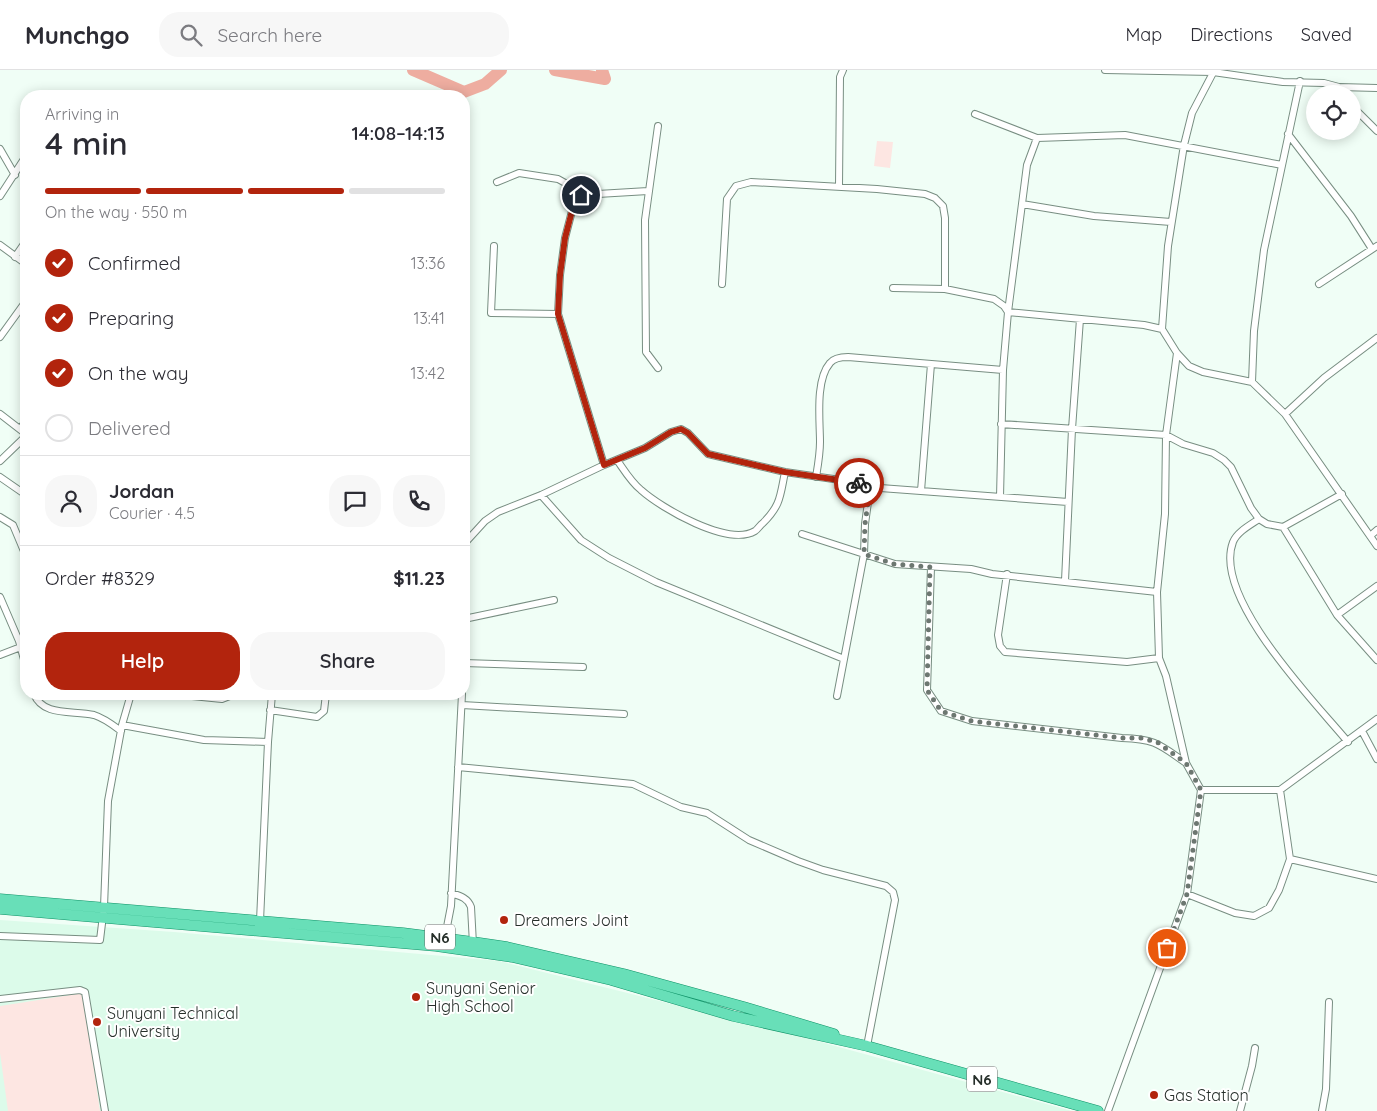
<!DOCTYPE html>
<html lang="en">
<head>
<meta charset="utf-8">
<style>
	:root { --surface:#fff; --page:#f7f7f7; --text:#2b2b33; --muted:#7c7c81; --line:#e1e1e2; --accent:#b2240d }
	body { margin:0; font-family:Quicksand,sans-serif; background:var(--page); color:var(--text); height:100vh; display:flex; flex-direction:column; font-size:19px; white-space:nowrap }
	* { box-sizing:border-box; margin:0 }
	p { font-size:16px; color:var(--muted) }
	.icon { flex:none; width:28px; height:28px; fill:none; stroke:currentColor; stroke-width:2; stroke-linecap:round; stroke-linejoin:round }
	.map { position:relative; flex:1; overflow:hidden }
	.sheet { position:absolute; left:20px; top:20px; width:450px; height:610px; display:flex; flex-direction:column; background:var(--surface); border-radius:20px; box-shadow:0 2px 12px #0003 }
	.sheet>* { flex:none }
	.tools { position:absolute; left:1306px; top:15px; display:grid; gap:10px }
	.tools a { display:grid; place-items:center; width:55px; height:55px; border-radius:50%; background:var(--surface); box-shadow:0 2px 12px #0003; font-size:25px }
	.pin { position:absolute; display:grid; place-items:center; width:42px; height:42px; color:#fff; margin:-21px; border:2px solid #fff; border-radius:50%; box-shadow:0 1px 5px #0007 }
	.courier { position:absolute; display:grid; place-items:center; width:50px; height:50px; margin:-25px; border:4px solid #b2240d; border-radius:50%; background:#fff; color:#222; box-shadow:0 1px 6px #0007 }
	.head em { font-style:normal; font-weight:600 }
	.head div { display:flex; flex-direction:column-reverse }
	.head { display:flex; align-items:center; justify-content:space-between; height:85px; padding:0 25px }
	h1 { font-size:32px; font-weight:600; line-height:38px }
	.bar { display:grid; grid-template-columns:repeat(4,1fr); gap:8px 5px; align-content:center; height:60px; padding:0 25px }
	.bar i { height:6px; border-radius:4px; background:var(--line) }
	.bar .active { background:var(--accent) }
	.bar p { grid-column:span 4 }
	.line { display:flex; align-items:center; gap:12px; padding:0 25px; border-top:1px solid var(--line) }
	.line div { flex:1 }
	.round { display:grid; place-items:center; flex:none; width:52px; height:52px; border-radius:20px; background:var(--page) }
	ol { padding:0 25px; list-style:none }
	li { display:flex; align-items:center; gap:15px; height:55px }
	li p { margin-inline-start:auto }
	li .icon { padding:5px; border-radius:50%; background:var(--accent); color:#fff; stroke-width:4 }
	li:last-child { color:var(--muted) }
	li i { width:28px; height:28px; border:2px solid var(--line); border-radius:50% }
	.button { display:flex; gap:10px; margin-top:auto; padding:10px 25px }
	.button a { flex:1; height:58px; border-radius:20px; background:var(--accent); color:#fff; font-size:20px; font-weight:600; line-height:58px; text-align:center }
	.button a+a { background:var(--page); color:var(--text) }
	header { display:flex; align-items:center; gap:30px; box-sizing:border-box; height:70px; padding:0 25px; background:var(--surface); border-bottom:1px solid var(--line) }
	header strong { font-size:24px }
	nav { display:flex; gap:28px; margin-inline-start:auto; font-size:18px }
	.search { width:350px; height:45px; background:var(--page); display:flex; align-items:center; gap:12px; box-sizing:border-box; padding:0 18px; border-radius:20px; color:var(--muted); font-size:19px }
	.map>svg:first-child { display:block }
	.built { fill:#dcfbea }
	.park { fill:#fde6e2 }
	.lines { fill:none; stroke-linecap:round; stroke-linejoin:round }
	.river { stroke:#eeada0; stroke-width:12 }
	.minor-casing { stroke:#788e82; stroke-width:8 }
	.primary-casing { stroke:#109368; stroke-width:11 }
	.minor { stroke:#fff; stroke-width:6 }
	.primary { stroke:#68dfb8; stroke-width:10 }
	.done { stroke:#6d7771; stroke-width:5; stroke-dasharray:0 9 }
	.route { stroke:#b2240d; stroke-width:6 }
	.poi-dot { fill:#b2240d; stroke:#fff; stroke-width:2 }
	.labels { text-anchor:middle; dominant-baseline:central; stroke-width:4; stroke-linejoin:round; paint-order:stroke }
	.shield { fill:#fff; stroke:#676d6a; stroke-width:1 }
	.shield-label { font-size:15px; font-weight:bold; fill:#262f2a }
	.poi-label { font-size:16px; fill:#262f2a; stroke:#fff; text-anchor:start }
</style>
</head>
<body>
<header>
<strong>Munchgo</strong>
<div class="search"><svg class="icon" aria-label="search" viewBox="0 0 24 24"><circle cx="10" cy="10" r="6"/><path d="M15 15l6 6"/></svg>Search here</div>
<nav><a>Map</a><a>Directions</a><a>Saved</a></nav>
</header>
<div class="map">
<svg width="1377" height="1041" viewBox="0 0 1377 1041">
	<rect width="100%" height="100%" fill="#f0fef6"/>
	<path class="built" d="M0 850 174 862 499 891 788 963 1072 1041H0Z"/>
	<path class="park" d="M877 71 893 72 890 98 874 96Z
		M83 923 100 1041H8L0 983V936Z"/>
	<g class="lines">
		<path class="river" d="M413 0 464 22 485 14 501 0
			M555 0 605 9 602 0"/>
		<g class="minor-casing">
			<path id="minor" d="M1105 0 1213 2 1283 12 1324 13 1339 17 1377 18
				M1352 36 1377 61
				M975 44 1037 68 1125 65 1282 95
				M658 56 645 150 646 282 658 298
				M1288 64 1351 146 1372 179
				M0 79 15 105
				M497 112 519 103 558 109 567 114 581 125 648 121
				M839 116 840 7 843 0
				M581 125 572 141 565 168 560 205 558 244 604 395
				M0 126 26 86
				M1022 134 1094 146 1171 152
				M0 175 26 194
				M494 176 491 243 558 244
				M15 187 26 171
				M722 214 727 129 736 116 751 112 877 119 925 124 935 128 943 136 945 148V219
				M1319 214 1377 176
				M893 218 945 219 994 229 1004 236 1008 242
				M1008 242 1144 255 1162 259 1177 283 1189 296 1203 302 1252 312 1285 344 1377 476
				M1162 259 1168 176 1184 75 1192 43 1214 1
				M0 267 26 231
				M1177 283 1166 365 1165 444 1157 522 1159 588 1166 606 1186 693 1201 720 1187 824
				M1252 312 1254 261 1264 180 1300 11
				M0 344 26 364
				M1285 344 1324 308 1377 268
				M1001 354 1166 365 1183 374 1213 383 1224 390 1231 397 1251 438 1259 449 1267 454 1283 457 1342 424
				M20 359 26 351
				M617 390C624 400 631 412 641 420 661 438 728 477 755 461 758 459 760 455 763 453 781 435 780 426 785 402
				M0 391 26 366
				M0 407 26 425
				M816 407C818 395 820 384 820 372 820 351 815 310 830 293 834 288 841 287 848 287L1003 300
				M867 417 1068 432
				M921 421 931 294
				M541 425 581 470 609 488 656 512 844 589
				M1000 427 1003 300 1008 242 1027 95 1037 68
				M0 447 13 455 26 486
				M1259 449C1250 455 1237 462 1233 472 1212 527 1314 631 1348 672
				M1283 457 1337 545 1377 590
				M802 464 895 494 971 499 992 504 1157 522
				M1370 466 1377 460
				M464 474 485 451 498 442 541 425 604 395 645 378 671 362 681 359 688 363 708 384 785 402 861 413 867 417 869 425 865 454 864 484 837 626
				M931 497 927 620 941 641 972 651 1122 668C1156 669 1160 675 1186 693
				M1007 504 998 565 1000 576 1005 582 1127 592 1159 588
				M1065 511 1072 359 1080 249
				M0 527 19 571 26 597
				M1337 545 1377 516
				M464 549 554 530
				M0 585 26 575
				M464 593 583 597
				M34 624C43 647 73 640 94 645 104 648 113 655 121 661
				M172 624 222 629 235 624
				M462 635 624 644
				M270 640 317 647 324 641 326 624
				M122 655 204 670 268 672
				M1362 661 1377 689
				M458 697 633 714 681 737 707 743 749 770 798 791 823 800 886 816 893 822 895 830 867 976
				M1201 720H1280L1377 649
				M1290 789 1377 809
				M451 823C460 826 468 828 471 837L473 874
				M260 851 268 672 272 624
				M0 866 100 870 104 837 108 731 122 655 131 624
				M445 867 451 836 462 624
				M0 929 80 920 85 922 105 1041
				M1108 1041 1187 824 1235 843 1254 846 1269 838 1279 820 1290 789 1280 720
				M1240 1041 1252 996 1255 978
				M1322 1041 1326 1019 1329 932"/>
		</g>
		<g class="primary-casing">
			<path id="primary" d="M0 829 403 863 473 872 507 877 624 904 744 937 834 964
				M0 839 436 876 512 887 611 910 733 946 867 976 1098 1041"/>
		</g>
		<use href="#minor" class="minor"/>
		<use href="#primary" class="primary"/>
	</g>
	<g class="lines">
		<path class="done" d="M859 413 867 417 869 425 865 454 864 484 894 494 930 497 927 620 941 641 972 651 1122 668H1141L1157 672 1186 693 1201 720 1187 824 1167 878"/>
		<path class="route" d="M581 125 572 141 565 168 560 205 558 244 604 395 645 378 671 362 681 359 688 363 708 384 785 402 859 413"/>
	</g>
	<g class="poi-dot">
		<circle cx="504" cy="850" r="5"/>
		<circle cx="416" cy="927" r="5"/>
		<circle cx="97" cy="952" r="5"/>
		<circle cx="1154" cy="1025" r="5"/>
	</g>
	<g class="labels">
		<g class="shield">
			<rect x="425" y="854.5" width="30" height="25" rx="4"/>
			<rect x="967" y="996.5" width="30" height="25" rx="4"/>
		</g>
		<g class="shield-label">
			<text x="440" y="867">N6</text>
			<text x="982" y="1009">N6</text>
		</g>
		<g class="poi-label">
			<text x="514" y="850">Dreamers Joint</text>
			<text x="426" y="918">Sunyani Senior<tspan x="426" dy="18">High School</tspan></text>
			<text x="107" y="943">Sunyani Technical<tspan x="107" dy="18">University</tspan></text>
			<text x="1164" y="1025">Gas Station</text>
		</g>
	</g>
</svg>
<div class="tools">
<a><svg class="icon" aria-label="locate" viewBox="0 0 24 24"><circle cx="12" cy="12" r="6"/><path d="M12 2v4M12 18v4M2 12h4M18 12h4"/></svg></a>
</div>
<div class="pin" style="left:1167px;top:878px;background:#ea580c"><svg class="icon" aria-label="bag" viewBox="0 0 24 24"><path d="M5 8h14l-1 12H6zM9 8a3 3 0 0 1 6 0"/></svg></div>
<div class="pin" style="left:581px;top:125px;background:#1f2937"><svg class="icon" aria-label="home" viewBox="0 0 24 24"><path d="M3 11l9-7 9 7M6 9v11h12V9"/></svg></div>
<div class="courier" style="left:859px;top:413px"><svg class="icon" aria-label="bike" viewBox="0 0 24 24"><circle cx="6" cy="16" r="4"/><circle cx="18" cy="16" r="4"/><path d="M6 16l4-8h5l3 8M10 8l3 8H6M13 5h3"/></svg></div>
<section class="sheet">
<div class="head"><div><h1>4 min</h1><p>Arriving in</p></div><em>14:08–14:13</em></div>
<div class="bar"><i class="active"></i><i class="active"></i><i class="active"></i><i></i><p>On the way · 550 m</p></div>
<ol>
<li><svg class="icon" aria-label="check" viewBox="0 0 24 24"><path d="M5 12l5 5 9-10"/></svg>Confirmed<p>13:36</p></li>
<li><svg class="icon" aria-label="check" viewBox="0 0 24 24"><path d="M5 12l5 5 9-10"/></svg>Preparing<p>13:41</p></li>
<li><svg class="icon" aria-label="check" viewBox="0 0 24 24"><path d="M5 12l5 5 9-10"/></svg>On the way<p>13:42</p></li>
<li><i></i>Delivered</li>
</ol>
<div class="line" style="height:90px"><a class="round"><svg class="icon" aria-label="person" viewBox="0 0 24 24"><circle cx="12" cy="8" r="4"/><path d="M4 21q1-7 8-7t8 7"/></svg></a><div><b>Jordan</b><p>Courier · 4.5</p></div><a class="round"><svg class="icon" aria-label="chat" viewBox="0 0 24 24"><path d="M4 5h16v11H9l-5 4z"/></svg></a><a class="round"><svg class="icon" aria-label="phone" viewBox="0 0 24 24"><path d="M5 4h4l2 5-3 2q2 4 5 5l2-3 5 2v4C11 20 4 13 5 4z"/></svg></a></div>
<div class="line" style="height:65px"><div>Order #8329</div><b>$11.23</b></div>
<div class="button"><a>Help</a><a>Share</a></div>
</section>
</div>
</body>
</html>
